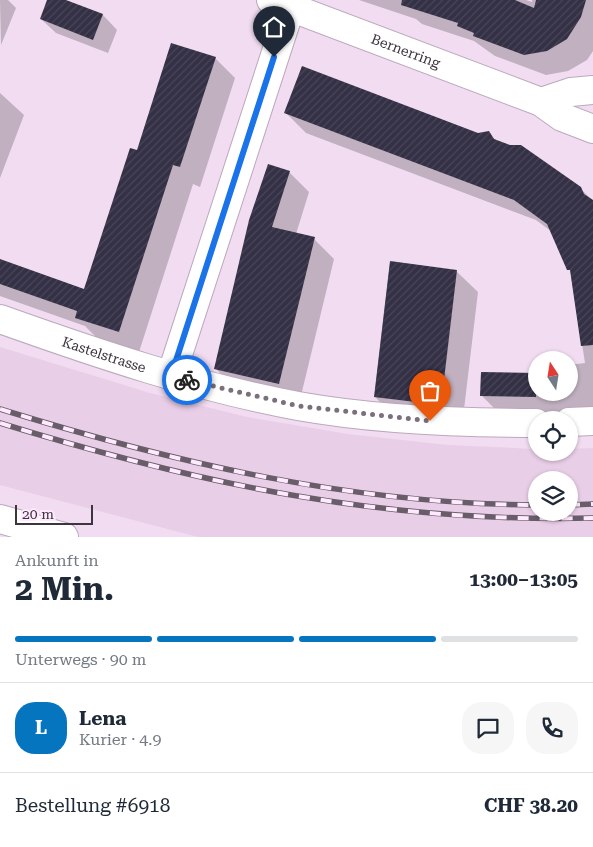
<!DOCTYPE html>
<html lang="de">
<head>
<meta charset="utf-8">
<style>
	:root { --surface:#fff; --page:#f6f6f7; --text:#1f2937; --muted:#747a83; --line:#e0e1e3; --accent:#0575c0 }
	body { margin:0; font-family:"Roboto Serif",serif; background:var(--page); color:var(--text); height:100vh; display:flex; flex-direction:column; font-size:19px; white-space:nowrap }
	* { box-sizing:border-box; margin:0 }
	p { font-size:16px; color:var(--muted) }
	.icon { flex:none; width:28px; height:28px; fill:none; stroke:currentColor; stroke-width:2; stroke-linecap:round; stroke-linejoin:round }
	.map { position:relative; height:537px; overflow:hidden }
	.details { display:flex; flex-direction:column; background:var(--surface); flex:1 }
	.details>* { flex:none }
	.needle { width:32px; rotate:348deg }
	.fabs { position:absolute; left:528px; top:351px; display:grid; gap:10px }
	.fabs a { display:grid; place-items:center; width:50px; height:50px; border-radius:50%; background:var(--surface); box-shadow:0 1px 4px #0004; font-size:25px }
	.scale { position:absolute; left:15px; bottom:12px; width:78px; box-sizing:border-box; padding-left:5px; border:2px solid #3d353d; border-top:0; font-size:14px; line-height:18px; white-space:nowrap; color:#3d353d; -webkit-text-stroke:4px #ffe9fe; paint-order:stroke }
	.pin { position:absolute; display:grid; place-items:center; width:42px; height:42px; color:#fff; margin:-51px -21px; border-radius:50% 50% 50% 0; rotate:-45deg; box-shadow:0 0 5px #0007 }
	.pin .icon { rotate:45deg }
	.courier { position:absolute; display:grid; place-items:center; width:50px; height:50px; margin:-25px; border:4px solid #1a73e8; border-radius:50%; background:#fff; color:#222; box-shadow:0 1px 6px #0007 }
	.head em { font-style:normal; font-weight:700 }
	.head div { display:flex; flex-direction:column-reverse }
	.head { display:flex; align-items:center; justify-content:space-between; height:85px; padding:0 15px }
	h1 { font-size:32px; font-weight:700; line-height:38px }
	.bar { display:grid; grid-template-columns:repeat(4,1fr); gap:8px 5px; align-content:center; height:60px; padding:0 15px }
	.bar i { height:6px; border-radius:4px; background:var(--line) }
	.bar .selected { background:var(--accent) }
	.bar p { grid-column:span 4 }
	.line { display:flex; align-items:center; gap:12px; padding:0 15px; border-top:1px solid var(--line) }
	.line div { flex:1 }
	.round { display:grid; place-items:center; flex:none; width:52px; height:52px; border-radius:20px; background:var(--page) }
	.map>svg:first-child { display:block }
	.built { fill:#e9cee8; fill-rule:evenodd }
	.shadow { fill:#0003 }
	.building { fill:url(#building-hatch) }
	.lines { fill:none; stroke-linecap:round; stroke-linejoin:round }
	.minor-casing { stroke:#bca8bc; stroke-width:30 }
	.minor { stroke:#fff; stroke-width:28 }
	.rail-casing { stroke:#685d68; stroke-width:5.5 }
	.rail { stroke:#ffe9fe; stroke-width:4; stroke-dasharray:11; stroke-linecap:butt }
	.done { stroke:#7c6f7c; stroke-width:5; stroke-dasharray:0 9 }
	.route { stroke:#1a73e8; stroke-width:6 }
	.labels { text-anchor:middle; dominant-baseline:central; stroke-width:5; stroke-linejoin:round; paint-order:stroke }
	.street-label { font-size:14px; fill:#3d353d; stroke:#ffe9fe }
</style>
</head>
<body>
<div class="map">
<svg width="593" height="537" viewBox="0 0 593 537">
	<defs>
		<pattern id="building-hatch" width="6" height="6" patternUnits="userSpaceOnUse" patternTransform="scale(1.25)"><rect width="6" height="6" fill="#343045"/><path d="M-1 1l2-2M0 6l6-6M5 7l2-2" fill="none" stroke="#4a4658"/></pattern>
	</defs>
	<rect width="100%" height="100%" fill="#f1dcf1"/>
	<path class="built" d="M0 347 150 393 247 417 348 434 448 445 536 449V452H569V449L593 448V537H198L0 485ZM536 480H569V512H536Z"/>
	<path class="shadow" d="M0 0H8L16 8 1 45Z
		M48 0H63L103 15 117 30 108 53 56 33 41 19Z
		M359 0H526L532 2V0H593V51L587 60 568 71 546 75 495 56 474 41 422 24 416 19Z
		M215 58 235 78 200 187 193 184 139 352 97 338 85 326 0 296V260L85 290 137 152Z
		M0 93 24 115 0 178Z
		M286 113 478 135 488 133 498 142 580 188 593 201V416H502L481 395 534 374V370H536V392H569V365L585 363 571 272 552 232 536 220 306 133Z
		M289 172 309 192 296 234 314 239 334 259 299 404 235 388 215 368Z
		M456 271 478 292 462 426 397 419 375 397Z"/>
	<path class="building" d="M47 0H66L103 14 93 40 40 19Z
		M402 0H515L534 8 536 0H586L581 17 567 39 547 51 524 55 473 36 474 33 457 26 458 23 401 5Z
		M171 43 216 57 180 167 173 165 119 332 75 318 77 311 0 284V259L84 289 130 148 137 150Z
		M302 66 478 133 489 131 494 139 510 145H521L581 187 584 194 593 200V345L581 346 570 270H567L547 224 514 200 284 113Z
		M268 164 290 171 272 227 315 237 279 384 214 369 249 220Z
		M390 261 457 270 441 405 374 397Z
		M481 372 536 373V397L480 396Z"/>
	<g class="lines">
		<g class="minor-casing">
			<g id="minor">
				<path id="s1" d="M271 0 541 102 562 117 593 129"/>
				<path d="M541 102 571 92 593 90"/>
				<path id="s2" d="M0 319C98 354 196 387 298 406 376 420 457 423 536 423"/>
				<path d="M171 376 293 0"/>
				<path d="M569 422 593 421"/>
				<path d="M0 519 64 537"/>
			</g>
		</g>
		<use href="#minor" class="minor"/>
		<g class="rail-casing">
			<path id="rail" d="M0 409C175 463 352 504 536 505
				M0 423C199 484 384 523 593 518
				M569 505 593 504"/>
		</g>
		<use href="#rail" class="rail"/>
	</g>
	<g class="lines">
		<path class="done" d="M187 380 299 406 430 421"/>
		<path class="route" d="M187 380 171 376 274 57"/>
	</g>
	<g class="labels">
		<g class="street-label">
			<text stroke="none"><textPath href="#s1" startOffset="144">Bernerring</textPath></text>
			<text stroke="none"><textPath href="#s2" startOffset="110">Kastelstrasse</textPath></text>
		</g>
	</g>
</svg>
<div class="fabs">
<a><svg class="needle" viewBox="-14 -14 28 28"><path d="M0-13l5 13h-10z" fill="#e53935"/><path d="M0 13l5-13h-10z" fill="#747a83"/></svg></a>
<a><svg class="icon" aria-label="locate" viewBox="0 0 24 24"><circle cx="12" cy="12" r="6"/><path d="M12 2v4M12 18v4M2 12h4M18 12h4"/></svg></a>
<a><svg class="icon" aria-label="layers" viewBox="0 0 24 24"><path d="M12 4l9 5-9 5-9-5zM3 14l9 5 9-5"/></svg></a>
</div>
<div class="scale">20 m</div>
<div class="pin" style="left:430px;top:421px;background:#ea580c"><svg class="icon" aria-label="bag" viewBox="0 0 24 24"><path d="M5 8h14l-1 12H6zM9 8a3 3 0 0 1 6 0"/></svg></div>
<div class="pin" style="left:274px;top:57px;background:#1f2937"><svg class="icon" aria-label="home" viewBox="0 0 24 24"><path d="M3 11l9-7 9 7M6 9v11h12V9"/></svg></div>
<div class="courier" style="left:187px;top:380px"><svg class="icon" aria-label="bike" viewBox="0 0 24 24"><circle cx="6" cy="16" r="4"/><circle cx="18" cy="16" r="4"/><path d="M6 16l4-8h5l3 8M10 8l3 8H6M13 5h3"/></svg></div>
</div>
<section class="details">
<div class="head"><div><h1>2 Min.</h1><p>Ankunft in</p></div><em>13:00–13:05</em></div>
<div class="bar"><i class="selected"></i><i class="selected"></i><i class="selected"></i><i></i><p>Unterwegs · 90 m</p></div>
<div class="line" style="height:90px"><b class="round" style="background:var(--accent);color:#fff">L</b><div><b>Lena</b><p>Kurier · 4.9</p></div><a class="round"><svg class="icon" aria-label="chat" viewBox="0 0 24 24"><path d="M4 5h16v11H9l-5 4z"/></svg></a><a class="round"><svg class="icon" aria-label="phone" viewBox="0 0 24 24"><path d="M5 4h4l2 5-3 2q2 4 5 5l2-3 5 2v4C11 20 4 13 5 4z"/></svg></a></div>
<div class="line" style="height:65px"><div>Bestellung #6918</div><b>CHF 38.20</b></div>
</section>
</body>
</html>
